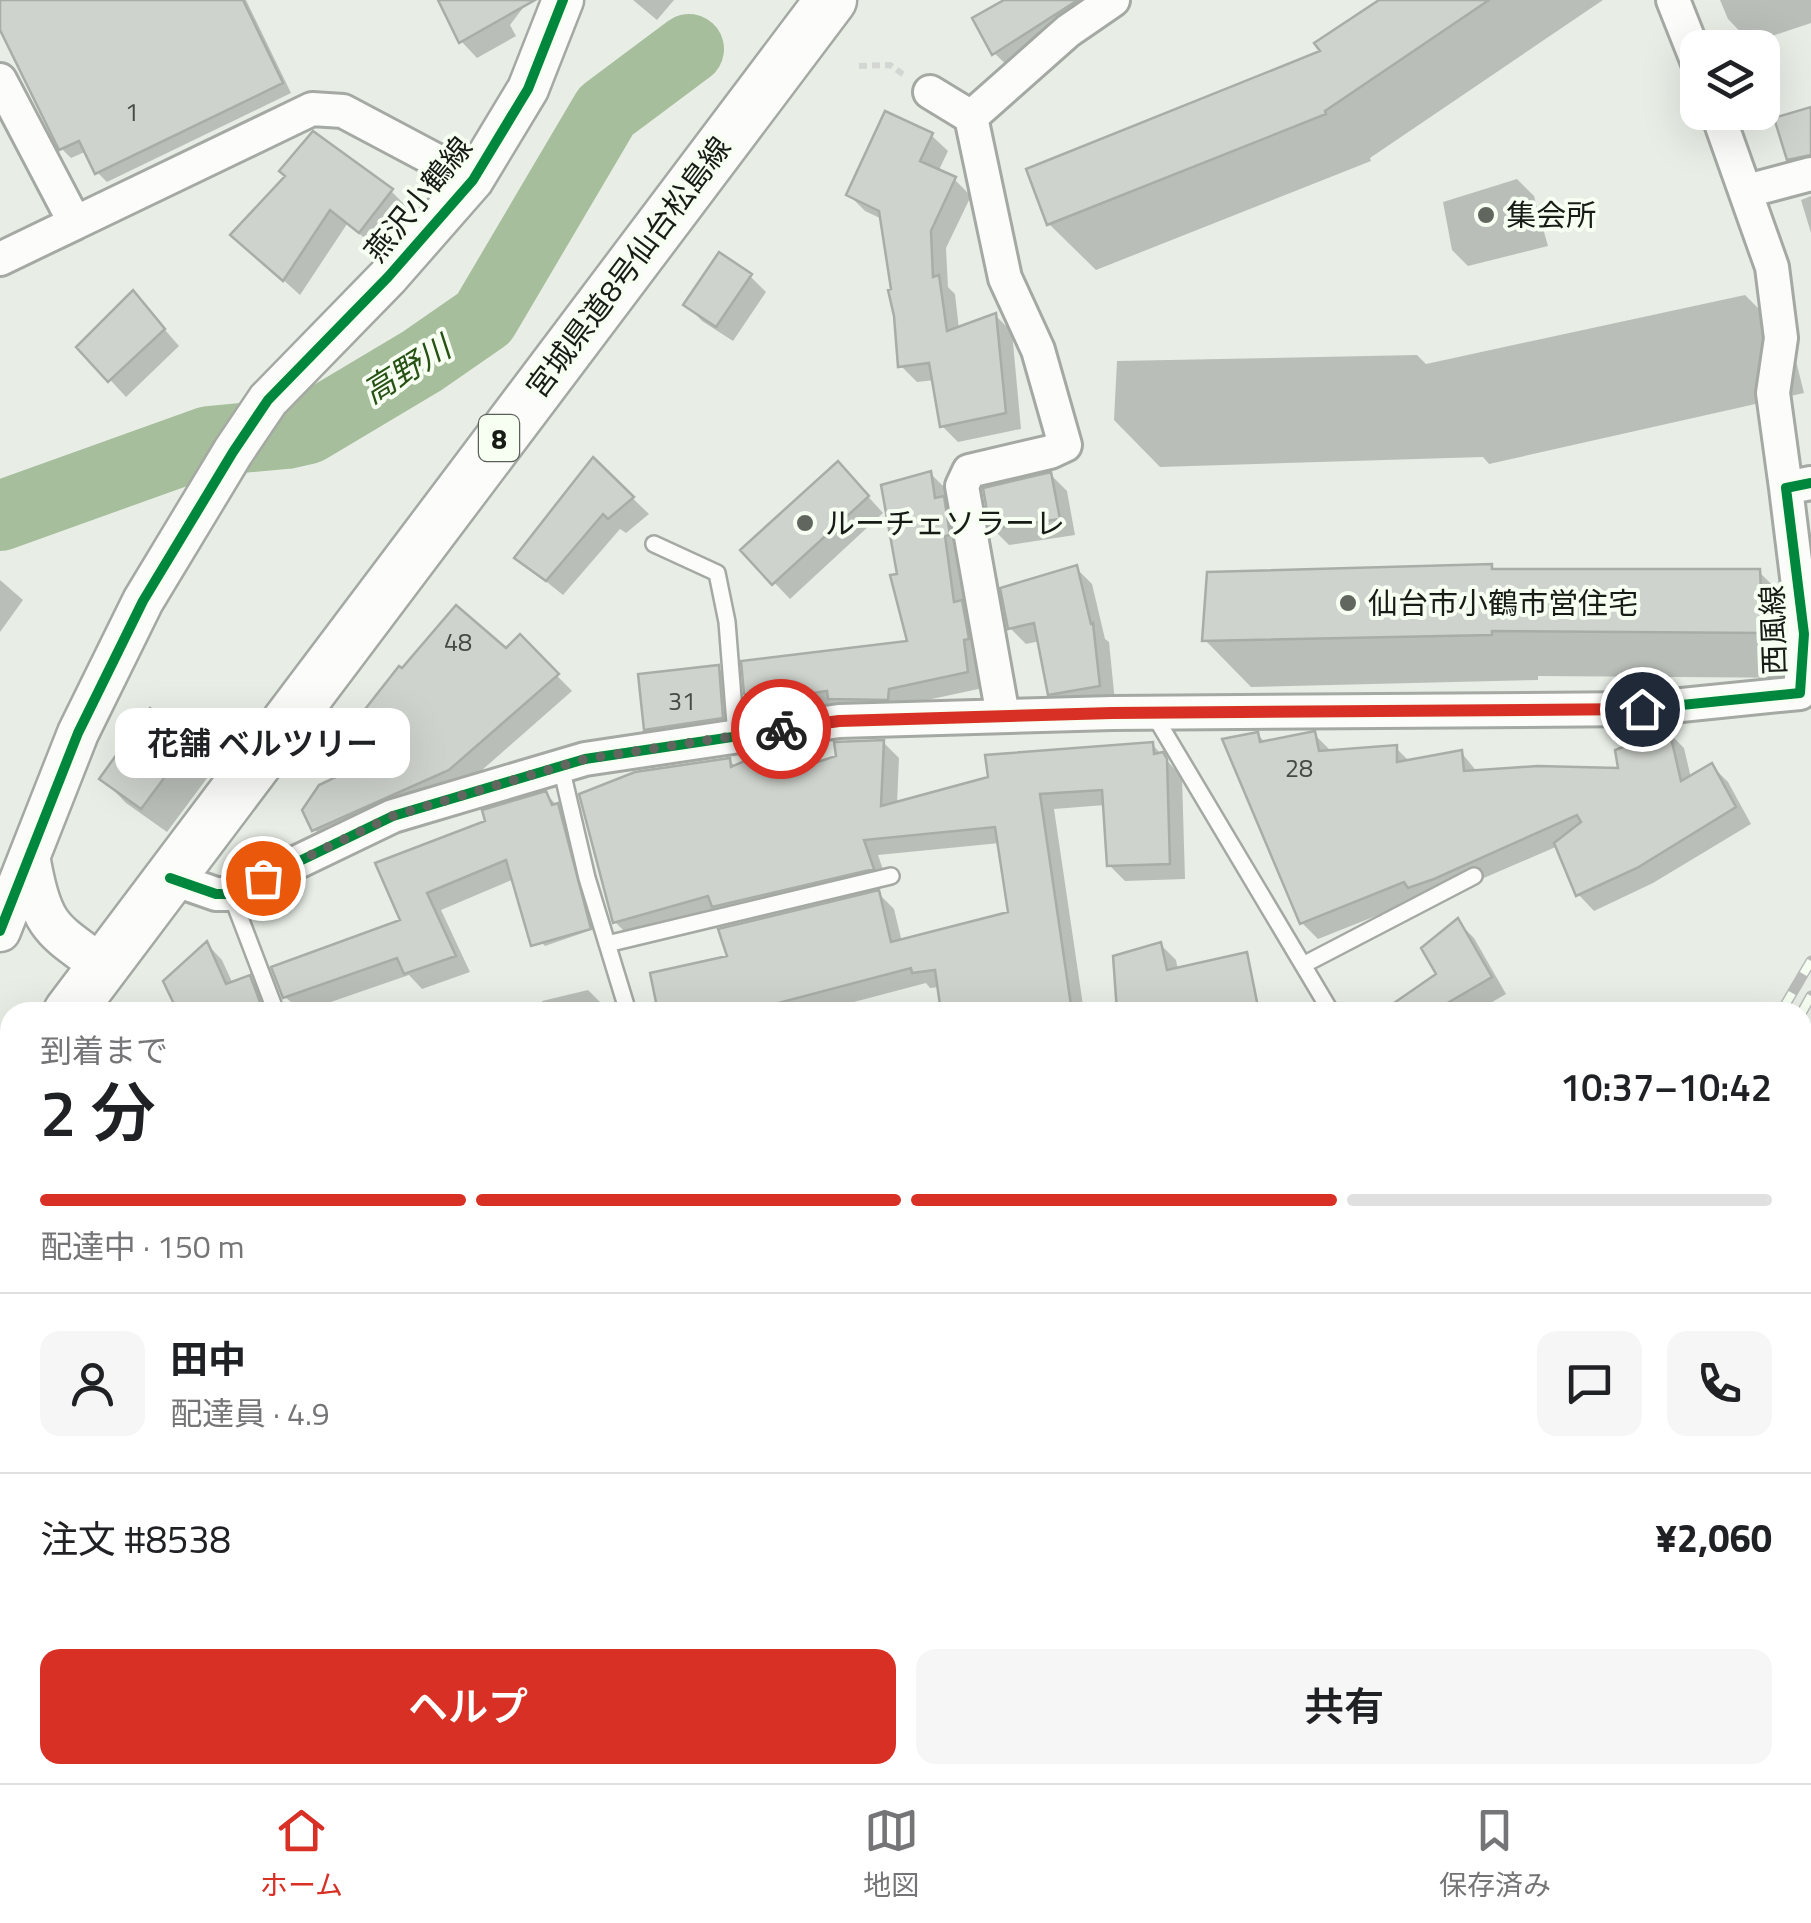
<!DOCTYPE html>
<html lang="ja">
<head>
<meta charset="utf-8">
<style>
	:root { --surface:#fff; --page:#f6f6f6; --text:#202124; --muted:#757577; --line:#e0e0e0; --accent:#d93025 }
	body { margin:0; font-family:"Titillium Web","Noto Sans JP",sans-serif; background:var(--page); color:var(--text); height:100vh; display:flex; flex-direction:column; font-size:38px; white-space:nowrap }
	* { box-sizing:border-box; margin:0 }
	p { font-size:32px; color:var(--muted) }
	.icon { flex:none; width:55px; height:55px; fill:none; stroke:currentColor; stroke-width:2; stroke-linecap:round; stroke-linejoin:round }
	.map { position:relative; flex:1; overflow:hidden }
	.drawer { position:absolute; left:0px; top:1002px; width:1812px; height:782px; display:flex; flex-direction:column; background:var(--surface); border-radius:30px 30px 0 0; box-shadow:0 10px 40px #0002 }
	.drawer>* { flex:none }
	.fabs { position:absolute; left:1680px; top:30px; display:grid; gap:20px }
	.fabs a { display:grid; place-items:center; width:100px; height:100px; border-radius:20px; background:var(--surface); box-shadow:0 10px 40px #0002; font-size:50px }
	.pin { position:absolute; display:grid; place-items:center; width:85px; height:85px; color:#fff; margin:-42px; border:5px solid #fff; border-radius:50%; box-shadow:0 2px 10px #0007 }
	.courier { position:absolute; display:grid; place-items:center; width:100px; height:100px; margin:-50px; border:8px solid #d93025; border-radius:50%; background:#fff; color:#222; box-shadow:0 2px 12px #0007 }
	.bubble { position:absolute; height:70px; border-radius:20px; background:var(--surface); box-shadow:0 10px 40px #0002; font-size:32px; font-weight:600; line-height:70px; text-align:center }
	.summary em { font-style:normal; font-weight:600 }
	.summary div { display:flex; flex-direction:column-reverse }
	.summary { display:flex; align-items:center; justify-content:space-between; height:170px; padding:0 40px }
	h1 { font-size:65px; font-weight:600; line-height:75px }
	.bar { display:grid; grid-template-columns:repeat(4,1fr); gap:15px 10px; align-content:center; height:120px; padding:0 40px }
	.bar i { height:12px; border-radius:8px; background:var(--line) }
	.bar .current { background:var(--accent) }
	.bar p { grid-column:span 4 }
	.line { display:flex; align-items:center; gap:25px; padding:0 40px; border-top:2px solid var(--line) }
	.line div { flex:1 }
	.round { display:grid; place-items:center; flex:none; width:105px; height:105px; border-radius:20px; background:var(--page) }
	.cta { display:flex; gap:20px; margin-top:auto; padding:20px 40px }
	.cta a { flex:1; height:115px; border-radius:20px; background:var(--accent); color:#fff; font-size:40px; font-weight:600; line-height:115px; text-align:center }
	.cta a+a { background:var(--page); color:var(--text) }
	.menu { display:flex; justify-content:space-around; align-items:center; height:140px; border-top:2px solid var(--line); background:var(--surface); font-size:28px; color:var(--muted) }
	.menu a { display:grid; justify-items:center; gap:5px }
	.menu .current { color:var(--accent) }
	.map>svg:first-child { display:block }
	.green { fill:#d3e6cc }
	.shadow { fill:#0003 }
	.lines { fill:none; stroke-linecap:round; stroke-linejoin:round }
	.river { stroke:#a6be9c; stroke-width:70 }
	.building { fill:#cfd3cd; stroke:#a9ada7; stroke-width:2.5 }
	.service-casing { stroke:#a4a9a3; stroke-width:20 }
	.minor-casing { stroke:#a4a9a3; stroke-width:38 }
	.tertiary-casing { stroke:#a4a9a3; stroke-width:45 }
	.primary-casing { stroke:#a4a9a3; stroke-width:55 }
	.path { stroke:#d4d6d3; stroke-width:6; stroke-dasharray:8 5; stroke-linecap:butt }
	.service { stroke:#fcfcfb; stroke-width:15 }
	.minor { stroke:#fcfcfb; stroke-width:32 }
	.tertiary { stroke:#fcfcfb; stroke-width:40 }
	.primary { stroke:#fcfcfb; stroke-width:50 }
	.rail-casing { stroke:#b9bbb9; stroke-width:11 }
	.rail { stroke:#f6fff2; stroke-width:8; stroke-dasharray:22; stroke-linecap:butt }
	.cycleway-casing { stroke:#f6fff2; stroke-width:16 }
	.cycleway { stroke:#00873e; stroke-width:10 }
	.done { stroke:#61665f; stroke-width:10; stroke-dasharray:0 18 }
	.route { stroke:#d93025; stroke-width:12 }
	.poi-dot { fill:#61665f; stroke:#f6fff2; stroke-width:4 }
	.labels { text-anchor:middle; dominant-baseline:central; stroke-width:8; stroke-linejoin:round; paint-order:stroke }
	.number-label { font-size:25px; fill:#464a44 }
	.shield { fill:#f6fff2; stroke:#5b6059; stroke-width:2.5 }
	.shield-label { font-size:28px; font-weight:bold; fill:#181c17 }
	.street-label { font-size:30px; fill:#181c17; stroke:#f6fff2 }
	.poi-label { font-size:30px; fill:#181c17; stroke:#f6fff2; text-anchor:start }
	.water-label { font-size:32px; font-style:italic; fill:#285114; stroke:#f6fff2 }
</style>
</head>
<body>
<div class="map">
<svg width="1811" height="1783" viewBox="0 0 1811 1783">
	<rect width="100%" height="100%" fill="#e8eee6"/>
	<path class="green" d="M1811 1306V1493L1803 1488 1802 1320Z"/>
	<path class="shadow" d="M0 0H246L291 93 107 182 98 173 87 151 71 158 62 149 4 32 0 33Z
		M441 0H529L510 25 516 36 477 58 461 41Z
		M633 0H674L657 20Z
		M1009 0H1119L1011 69 994 53Z
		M1383 0H1603L1370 158 1371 161 1096 270 1049 224 1324 52Z
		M1720 0H1811V23L1751 43 1728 19Z
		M1811 110V180L1789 158Z
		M931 135 948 151 938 172 954 179 971 196 946 248 948 287 955 294 959 329 996 316 1012 332 1021 429 958 442 942 426 935 380 917 382 901 366 894 291 882 219 865 211 849 195Z
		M1517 179 1534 196 1548 246 1468 266 1452 250 1443 202Z
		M391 191 407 207 376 247 347 224 300 295 233 235Z
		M1811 196V233L1801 200Z
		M750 276 766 292 733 341 702 321 686 304Z
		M133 293 179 346 126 397 80 347Z
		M1745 295 1791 341 1804 393 1489 464 1483 457 1160 467 1114 420 1117 361 1417 355 1426 364Z
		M594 461 649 514 626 533 620 529 563 595 517 558Z
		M931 474 947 490 949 505 959 515 983 688 904 705 801 712 763 710 746 693 910 643 900 576Z
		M1051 475 1067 491 1075 535 1009 545 992 528Z
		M854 481 883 513 790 599 744 551Z
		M1491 567 1495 571 1759 572 1806 618 1809 678 1538 676V680L1251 687 1205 640Z
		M1076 568 1092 584 1105 639 1109 642 1115 702 1067 710 1050 694 1040 641 1026 644 1010 628Z
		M0 580 23 600 0 632Z
		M520 638 572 691 465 785 330 845 314 829 383 757 352 730 506 651Z
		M718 668 734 684 738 734 662 745 646 729Z
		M151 712 192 741 216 766 167 832 126 803 102 778Z
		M1668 732 1684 748 1691 778 1712 766 1728 782 1751 824 1653 883 1594 911 1578 894 1558 846 1426 903 1421 898 1318 939 1302 923 1258 735 1267 744 1314 734 1330 750 1396 748 1410 762 1461 752 1478 773 1621 771Z
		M883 742 899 758 897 804 1152 744 1182 777 1185 879 1125 881 1109 865 1105 805 1054 809 1084 1012H944L940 987 930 988 926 983 816 1012H660L653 975 730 958 878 893 894 909 902 942 1011 914 1000 843 878 855 888 884 631 938 615 922 729 760 736 767 764 755 783 776Z
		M546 794 573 822 600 927 545 946 529 930 514 879 441 910 470 972 422 989 409 975 302 1012 285 997 403 921 378 864 488 822Z
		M1458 922 1474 938 1506 994 1475 1012H1385L1439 975Z
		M207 944 222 960 233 984 249 978 265 994 272 1012H181L166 981Z
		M1160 944 1176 960 1178 970 1216 981V1012H1119L1115 957Z
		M588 990 604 1006 605 1012H544L542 1001Z
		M1811 1544V1565L1803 1558Z
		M0 1567 10 1576V1733L0 1722Z
		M1802 1649H1811V1705L1802 1712Z
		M1811 1728V1783H1623L1626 1775H1802V1729Z
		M52 1775H126L133 1783H60Z
		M304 1775H343L350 1783H295Z
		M381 1775H544L549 1783H386Z
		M599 1775H916L920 1783H871L868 1778 853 1783H667L668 1780 660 1783H583Z
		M981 1775H1010L1017 1783H971Z
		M1027 1775H1243L1251 1783H1034Z
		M1552 1775H1565L1587 1783H1550Z"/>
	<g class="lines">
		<path class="river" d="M0 516 209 441 286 434 308 429 422 361 484 318 606 111 689 49"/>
	</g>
	<path class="building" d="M0 0H243L283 83 95 174 79 141 59 150 0 30Z
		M438 0H535L459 43Z
		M1004 0H1078L992 55 972 18Z
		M1379 0H1489L1325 111 1326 114 1047 225 1026 169 1320 51 1314 43Z
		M1811 107V155L1787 160 1774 118Z
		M885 111 933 133 920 161 956 177 931 231 933 277 939 275 947 331 996 313 1006 413 940 427 929 363 898 367 894 316 888 290 891 289 879 211 846 195Z
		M313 131 393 189 359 233 330 210 283 281 230 235 285 176 279 171Z
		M719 252 752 274 716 327 683 305Z
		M133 290 165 329 108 382 76 347Z
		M593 457 634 497 608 519 603 514 546 581 514 558Z
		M838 461 869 496 772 585 740 550Z
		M931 471 935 498 944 496 950 535 945 536 954 602 962 600 969 639 964 640 968 672 889 689 888 700 828 699 827 691 785 697 744 694 741 661 907 641 890 575 897 574 881 485Z
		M1051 472 1060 519 990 529 983 488Z
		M1492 564V569H1760L1763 633 1492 631V635L1202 641 1207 572Z
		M1077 565 1091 624 1093 623 1100 686 1048 695 1034 623 1008 629 1000 588Z
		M456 605 506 648 520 634 559 674 449 770 312 831 302 810 319 785 382 755 348 731 399 666 402 668Z
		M719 665 723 718 644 730 638 674Z
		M150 708 193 739 141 809 99 779Z
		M1669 729 1681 781 1712 763 1736 807 1637 868 1576 896 1554 843 1581 822 1577 815 1434 879 1408 888 1404 882 1300 924 1222 739 1258 732 1260 742 1315 731 1319 751 1397 745V762L1462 750 1464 771 1537 766 1618 768 1615 750Z
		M884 740 881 806 988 777 985 755 1153 742 1154 754 1163 752 1167 759 1170 864 1107 866 1102 790 1040 794 1072 1012H941L935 970 912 973 911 968 744 1012H658L650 973 727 956 718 929 879 890 891 942 1008 912 995 827 864 840 874 869 712 907 708 896 613 923 579 794 635 772 730 758 731 767 765 752 778 775 836 756 834 742Z
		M546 791 552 805 558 803 591 929 531 946 506 860 427 893 456 956 404 974 397 958 283 998 271 967 400 920 375 863 485 821 482 810Z
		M1458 918 1492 977 1432 1012H1381L1436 974 1421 948Z
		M207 941 226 984 250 975 261 1005 242 1012H158V1010L174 1004 163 981Z
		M1161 942 1167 970 1247 952 1259 1012H1117L1113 956Z"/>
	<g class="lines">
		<g class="service-casing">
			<path id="service" d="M654 544 717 573 727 622 736 736
				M1154 715 1331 1012
				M561 767 587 878 628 1012
				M231 894 276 1012
				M607 944 891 876
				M1303 965 1474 876
				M651 1775 655 1783
				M844 1775 848 1783
				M0 1780 2 1783
				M29 1783 39 1775"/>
		</g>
		<g class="minor-casing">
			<path id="minor" d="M1673 0 1698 63
				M0 80 75 223 312 109 343 111 473 180
				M930 92 971 117 1005 278 1038 350 1065 445 1050 452 969 471 962 486 1003 716
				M1717 112 1772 267 1781 338 1773 393 1786 488
				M971 117 1068 31 1113 0
				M1747 191 1811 174
				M0 259 75 223
				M170 878 216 894H231L393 816 585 759 839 721 1112 713 1642 709 1800 693 1804 634 1786 488 1811 483
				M1802 1512 1811 1499
				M1802 1707H1811
				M935 1783 946 1775
				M1437 1783 1449 1775"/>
		</g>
		<g class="tertiary-casing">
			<path id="tertiary" d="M30 861C42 929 52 929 105 968
				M0 931 78 733 143 601 233 452 268 400 388 277 473 180 528 89 563 0
				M1274 1783 1278 1775"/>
		</g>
		<g class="primary-casing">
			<path id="primary" d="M69 1012 831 0
				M0 1105 10 1091"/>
		</g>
		<path class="path" d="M859 66 890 65 904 75"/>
		<use href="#service" class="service"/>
		<use href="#minor" class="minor"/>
		<use href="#tertiary" class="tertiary"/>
		<use href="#primary" class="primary"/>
		<g class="rail-casing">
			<path id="rail" d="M1781 1012 1811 961
				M1802 1012 1811 996
				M1802 1196 1811 1181
				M1802 1250 1811 1234
				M1349 1783 1354 1775
				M1369 1783 1374 1775
				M1470 1783 1475 1775
				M1500 1783 1505 1775"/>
		</g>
		<use href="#rail" class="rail"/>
		<g class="cycleway-casing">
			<path id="cycleway" d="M170 878 216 894H231L393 816 585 759 839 721 1112 713 1642 709 1800 693 1804 634 1786 488 1811 483
				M0 931 78 733 143 601 233 452 268 400 388 277 473 180 528 89 563 0"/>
		</g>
		<use href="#cycleway" class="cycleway"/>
	</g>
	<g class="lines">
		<path class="done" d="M263 878 393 816 585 759 781 729"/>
		<path class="route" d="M781 729 839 721 1112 713 1642 709"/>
	</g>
	<g class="poi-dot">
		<circle cx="1486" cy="215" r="10"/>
		<circle cx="805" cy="523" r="10"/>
		<circle cx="1348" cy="603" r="10"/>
	</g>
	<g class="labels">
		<g class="number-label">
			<text x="132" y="112">1</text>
			<text x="458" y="642">48</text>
			<text x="682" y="701">31</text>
			<text x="1299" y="768">28</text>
		</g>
		<rect class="shield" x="479" y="415" width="40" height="46" rx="8"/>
		<g class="shield-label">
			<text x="499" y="438">8</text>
		</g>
		<g class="street-label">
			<text transform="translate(418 199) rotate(-51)">燕沢小鶴線</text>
			<text transform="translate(628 267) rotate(-53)">宮城県道8号仙台松島線</text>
			<text transform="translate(1773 630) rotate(-92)">西風線</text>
		</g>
		<g class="poi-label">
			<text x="1506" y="215">集会所</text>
			<text x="825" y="523">ルーチェソラーレ</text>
			<text x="1368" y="603">仙台市小鶴市営住宅</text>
		</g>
		<g class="water-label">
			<text transform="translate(406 369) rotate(-32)">高野川</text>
		</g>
	</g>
</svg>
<div class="fabs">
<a><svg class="icon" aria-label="layers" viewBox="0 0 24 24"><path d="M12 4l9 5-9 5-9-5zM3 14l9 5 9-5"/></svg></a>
</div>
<div class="pin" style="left:263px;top:878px;background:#ea580c"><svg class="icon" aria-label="bag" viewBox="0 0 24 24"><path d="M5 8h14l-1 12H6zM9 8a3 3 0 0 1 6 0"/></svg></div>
<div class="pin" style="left:1642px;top:709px;background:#1f2937"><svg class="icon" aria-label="home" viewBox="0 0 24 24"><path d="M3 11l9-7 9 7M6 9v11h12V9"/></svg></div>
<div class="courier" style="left:781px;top:729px"><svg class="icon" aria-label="bike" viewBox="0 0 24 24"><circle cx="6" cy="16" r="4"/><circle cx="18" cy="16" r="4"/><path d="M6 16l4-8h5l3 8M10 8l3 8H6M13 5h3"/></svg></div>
<div class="bubble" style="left:115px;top:708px;width:295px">花舗 ベルツリー</div>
<section class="drawer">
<div class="summary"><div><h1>2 分</h1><p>到着まで</p></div><em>10:37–10:42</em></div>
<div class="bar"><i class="current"></i><i class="current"></i><i class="current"></i><i></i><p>配達中 · 150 m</p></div>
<div class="line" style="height:180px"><a class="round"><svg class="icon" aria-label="person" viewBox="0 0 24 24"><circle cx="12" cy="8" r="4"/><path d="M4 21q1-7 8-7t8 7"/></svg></a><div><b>田中</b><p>配達員 · 4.9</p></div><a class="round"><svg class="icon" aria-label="chat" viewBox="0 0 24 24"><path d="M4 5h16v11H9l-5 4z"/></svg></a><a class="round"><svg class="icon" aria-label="phone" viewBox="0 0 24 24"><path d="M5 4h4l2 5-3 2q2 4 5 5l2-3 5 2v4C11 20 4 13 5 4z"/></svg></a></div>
<div class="line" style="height:130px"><div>注文 #8538</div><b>¥2,060</b></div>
<div class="cta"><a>ヘルプ</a><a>共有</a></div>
</section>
</div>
<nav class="menu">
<a class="current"><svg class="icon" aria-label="home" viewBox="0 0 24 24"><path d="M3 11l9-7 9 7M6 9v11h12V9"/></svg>ホーム</a>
<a><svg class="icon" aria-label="map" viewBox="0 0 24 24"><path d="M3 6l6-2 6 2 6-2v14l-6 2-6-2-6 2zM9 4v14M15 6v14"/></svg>地図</a>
<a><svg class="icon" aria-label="saved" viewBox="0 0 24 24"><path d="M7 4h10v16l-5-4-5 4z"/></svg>保存済み</a>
</nav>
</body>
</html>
